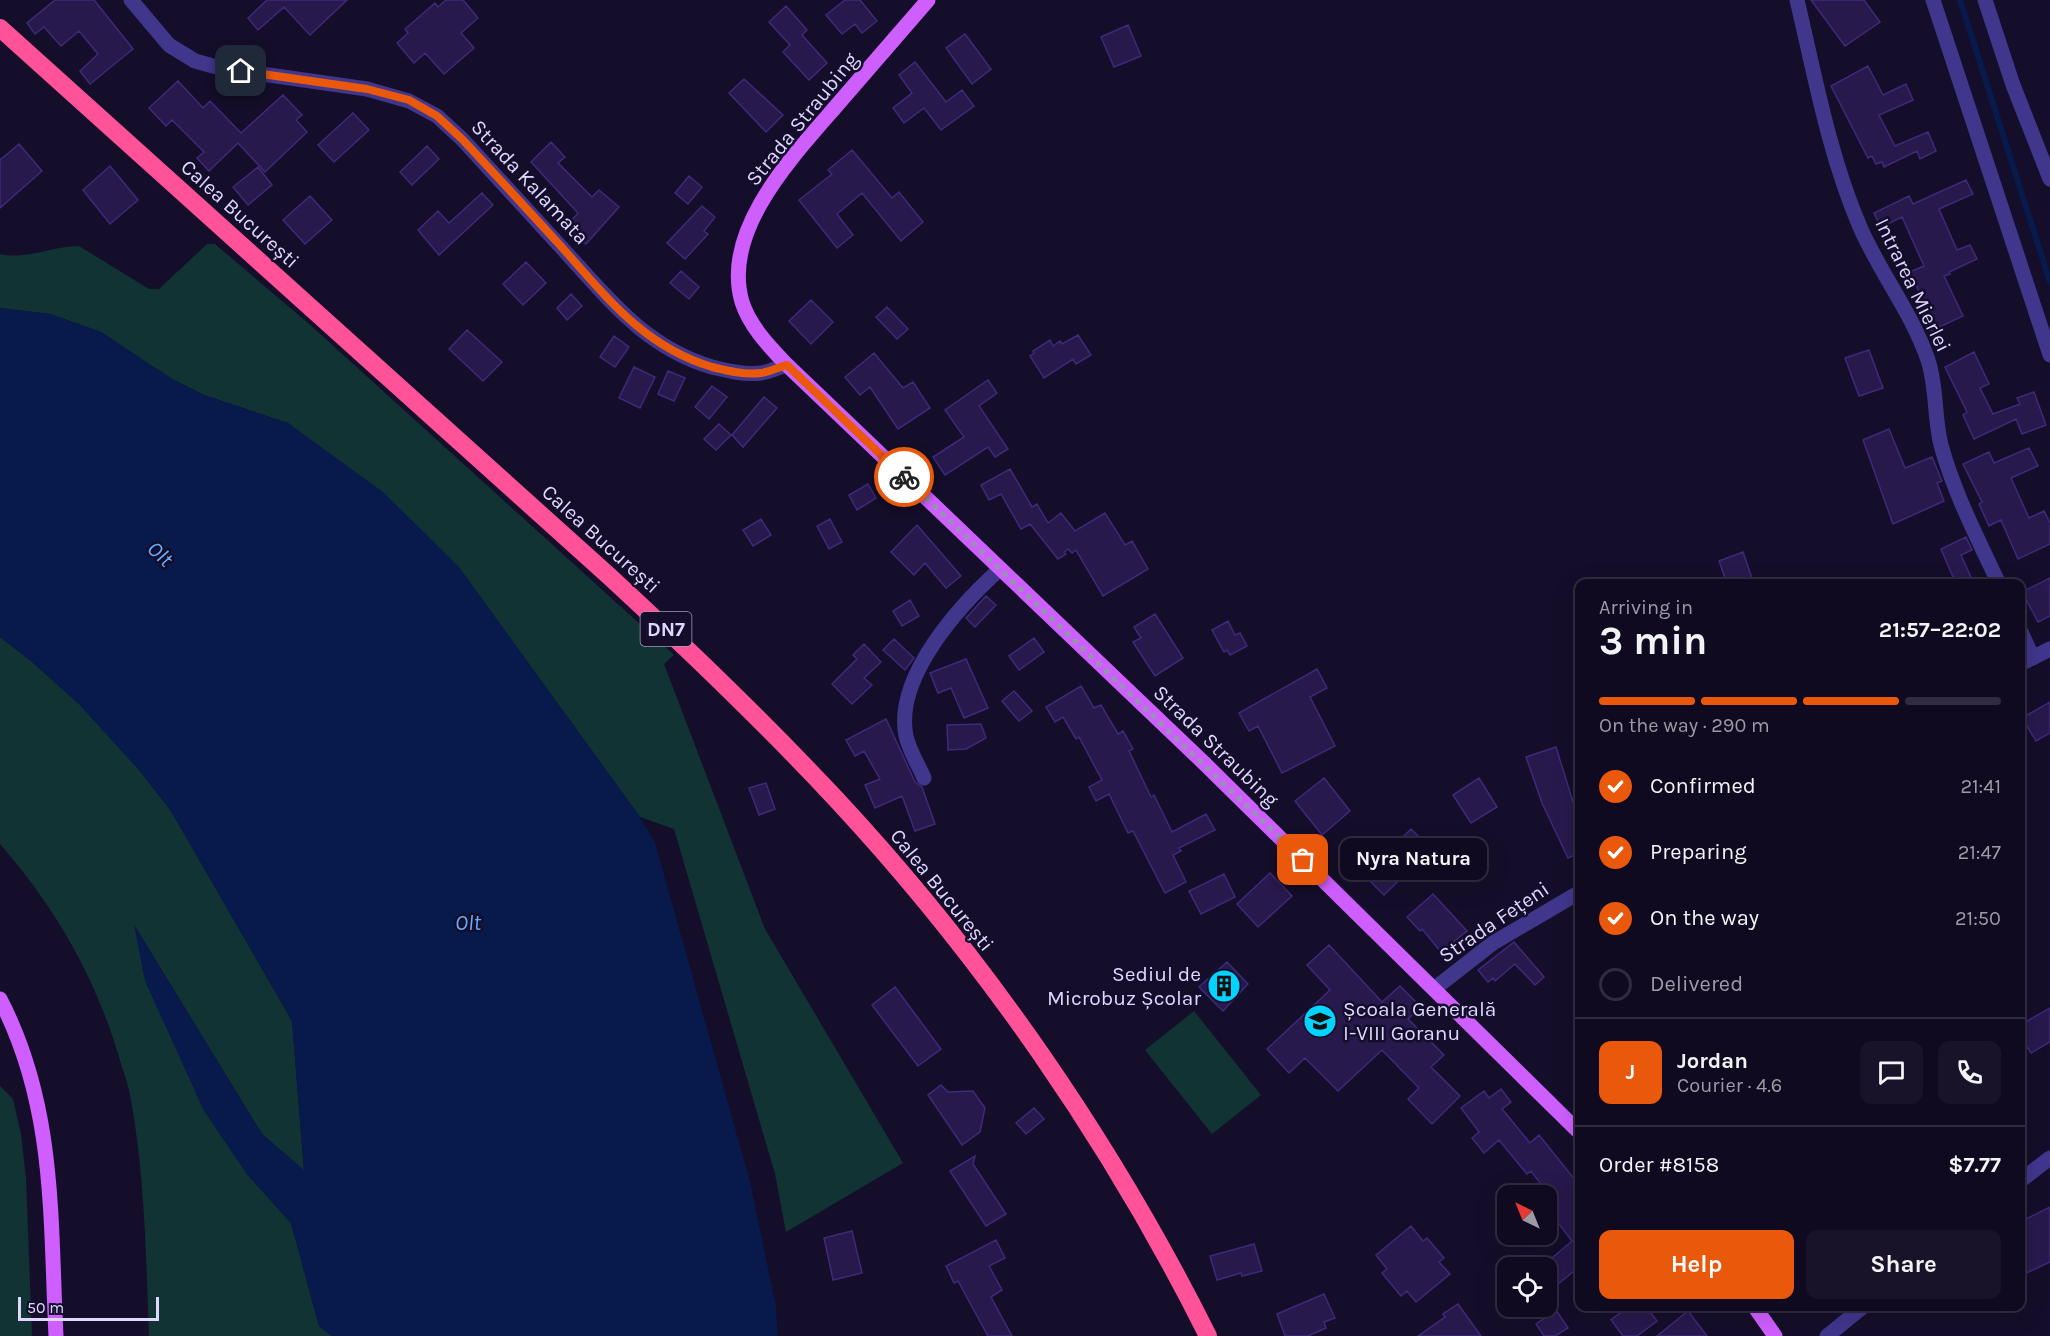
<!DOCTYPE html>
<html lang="en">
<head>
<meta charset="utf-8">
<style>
	:root { --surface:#100a20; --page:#191329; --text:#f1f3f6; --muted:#9c9aa5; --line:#302b3e; --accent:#ea580c }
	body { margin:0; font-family:Karla,sans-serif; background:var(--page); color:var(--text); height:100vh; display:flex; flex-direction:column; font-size:22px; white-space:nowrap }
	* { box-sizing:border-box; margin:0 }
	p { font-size:20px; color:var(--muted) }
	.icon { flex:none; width:33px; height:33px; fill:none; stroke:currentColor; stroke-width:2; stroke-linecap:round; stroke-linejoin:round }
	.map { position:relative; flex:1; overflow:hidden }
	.drawer { position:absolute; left:1575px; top:579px; width:450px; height:732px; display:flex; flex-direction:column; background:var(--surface); border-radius:12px; box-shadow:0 6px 24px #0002,0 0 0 2px var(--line) }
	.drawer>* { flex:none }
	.needle { width:39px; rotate:317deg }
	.tools { position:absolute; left:1497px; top:1185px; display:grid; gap:12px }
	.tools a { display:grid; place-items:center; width:60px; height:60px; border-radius:12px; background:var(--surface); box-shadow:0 6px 24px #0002,0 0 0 2px var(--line); font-size:30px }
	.scale { position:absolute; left:18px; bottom:15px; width:141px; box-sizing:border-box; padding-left:6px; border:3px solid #dfd7ff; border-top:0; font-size:16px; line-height:21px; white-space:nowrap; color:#dfd7ff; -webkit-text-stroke:4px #150e2a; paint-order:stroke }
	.pin { position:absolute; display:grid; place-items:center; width:51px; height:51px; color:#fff; margin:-26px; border-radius:12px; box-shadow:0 3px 9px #0006 }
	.courier { position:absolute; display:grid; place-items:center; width:60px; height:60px; margin:-30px; border:4px solid #ea580c; border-radius:50%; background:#fff; color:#222; box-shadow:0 2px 8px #0007 }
	.bubble { position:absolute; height:42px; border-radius:12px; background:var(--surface); box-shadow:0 6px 24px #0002,0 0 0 2px var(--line); font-size:20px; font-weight:700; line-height:42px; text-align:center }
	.head em { font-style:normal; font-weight:700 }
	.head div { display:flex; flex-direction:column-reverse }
	.head { display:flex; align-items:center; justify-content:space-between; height:102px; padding:0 24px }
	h1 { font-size:39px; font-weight:700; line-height:45px }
	.bar { display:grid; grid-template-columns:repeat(4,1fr); gap:9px 6px; align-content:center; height:72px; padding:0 24px }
	.bar i { height:8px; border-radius:4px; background:var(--line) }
	.bar .current { background:var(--accent) }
	.bar p { grid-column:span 4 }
	.line { display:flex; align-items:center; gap:15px; padding:0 24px; border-top:2px solid var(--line) }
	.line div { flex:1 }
	.round { display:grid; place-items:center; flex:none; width:63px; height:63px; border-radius:12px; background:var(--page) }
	ol { padding:0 24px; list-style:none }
	li { display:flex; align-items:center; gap:18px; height:66px }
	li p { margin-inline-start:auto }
	li .icon { padding:6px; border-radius:50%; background:var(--accent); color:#fff; stroke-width:4 }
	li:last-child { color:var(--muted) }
	li i { width:33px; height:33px; border:3px solid var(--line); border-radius:50% }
	.button { display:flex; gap:12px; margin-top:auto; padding:12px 24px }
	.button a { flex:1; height:69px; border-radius:12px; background:var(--accent); color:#fff; font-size:24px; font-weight:700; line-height:69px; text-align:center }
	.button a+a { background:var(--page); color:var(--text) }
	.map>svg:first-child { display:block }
	.green { fill:#113334 }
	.water { fill:#071a4b }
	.pier { fill:#150e2a }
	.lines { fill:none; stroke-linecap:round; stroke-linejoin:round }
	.stream { stroke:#071a4b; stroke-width:6 }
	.building { fill:#27194c; stroke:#3f297a; stroke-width:1.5 }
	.minor { stroke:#40368c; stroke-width:15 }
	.major { stroke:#cf5eff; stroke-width:15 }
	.highway { stroke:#ff5298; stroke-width:18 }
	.done { stroke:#9891b4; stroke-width:6; stroke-dasharray:0 10.8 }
	.route { stroke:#ea580c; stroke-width:8 }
	.labels { text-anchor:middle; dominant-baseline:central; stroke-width:5; stroke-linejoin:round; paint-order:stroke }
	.shield { fill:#150e2a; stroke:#a29bbf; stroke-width:1.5 }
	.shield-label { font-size:20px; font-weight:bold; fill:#dfd7ff }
	.street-label { font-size:21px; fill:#dfd7ff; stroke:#150e2a }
	.poi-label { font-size:21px; fill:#dfd7ff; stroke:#150e2a; text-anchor:end }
	.water-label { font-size:22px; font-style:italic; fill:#65acff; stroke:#150e2a }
</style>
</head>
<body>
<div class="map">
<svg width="2050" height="1336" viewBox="0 0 2050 1336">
	<rect width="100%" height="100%" fill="#150e2a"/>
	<path class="green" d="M207 244H215L308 323 674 655 664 664 765 929 903 1163 786 1232 775 1174 674 829 640 817 458 566 288 423 204 395 172 379 101 332 50 314 0 308V254C28 260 52 246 79 246L149 289H159Z
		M0 637 31 661 80 705 140 771 171 811 292 1021 304 1171 262 1134 136 928 246 1173 291 1223 319 1326 332 1336H149C146 1257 145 1178 131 1100 129 1086 123 1071 119 1057 95 976 55 907 0 844Z
		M1194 1011 1261 1095 1212 1134 1145 1050Z
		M0 1086 13 1099 21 1134 26 1178 32 1336H0Z"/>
	<path class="water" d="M0 308 50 314 101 332 172 379 204 395 288 423 383 492 458 566 640 817 655 842 750 1181 776 1306 778 1336H332L319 1326 291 1223 246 1173 204 1111 145 981 134 925 262 1134 304 1170 292 1021 171 811 140 771 80 705 31 661 0 637Z"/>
	<path class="pier" d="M640 817 645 819 658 841 753 1180 779 1305 781 1336H778L776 1306 750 1181 655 842Z"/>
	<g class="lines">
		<path class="stream" d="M1960 0 2050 282"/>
	</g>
	<path class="building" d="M55 0H94L133 49 90 84 80 71 98 54 79 31 61 46 44 27 35 34 27 23Z
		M267 0H347L310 35 284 7 258 30 248 18Z
		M446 0H463L478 18 461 33 474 48 444 74 425 53 414 63 397 43 408 33 405 29 435 3 438 7Z
		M845 0H860L877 21 862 33 855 24 842 34 826 15Z
		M1811 0H1864L1880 22 1845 46Z
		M786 6 807 30 802 35 827 63 809 80 783 52 790 45 769 22Z
		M1128 25 1141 56 1114 67 1101 37Z
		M965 34 991 69 972 84 946 48Z
		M915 62 946 102 962 90 974 106 941 130 924 108 904 123 893 108 912 93 899 75Z
		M1868 66 1883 95 1906 84 1913 100 1879 115 1895 146 1928 132 1936 151 1920 159 1917 151 1884 167 1882 162 1876 164 1872 156 1868 158 1831 86Z
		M744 79 783 115 766 132 729 93Z
		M178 81 203 108 210 101 241 133 283 95 302 115 296 120 307 132 265 172 238 143 209 171 197 158 204 152 172 120 166 126 149 108Z
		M353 113 369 130 334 162 318 145Z
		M551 142 565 157 558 163 592 197 599 190 619 207 586 244 566 227 578 213 531 162Z
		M19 144 42 171 0 208V160Z
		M427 146 439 159 412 185 400 172Z
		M852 150 892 198 899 192 923 222 901 241 862 193 837 214 853 235 837 248 799 200 832 174 828 170Z
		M110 166 138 200 110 224 83 190Z
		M258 167 272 185 248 205 233 187Z
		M689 176 702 187 688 204 675 193Z
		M1966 180 1973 194 1939 209 1957 250 1970 245 1977 259 1949 272 1950 274 1944 276 1963 316 1931 331 1917 300 1922 298 1910 272 1924 266 1902 217 1881 227 1874 213 1909 196 1913 204Z
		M482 193 493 205 439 255 418 230 438 211 449 223Z
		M310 196 332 220 305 244 283 220Z
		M702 206 715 217 704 231 708 234 685 259 667 243Z
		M526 262 546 283 523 305 503 284Z
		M681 271 699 287 689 299 670 283Z
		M571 294 582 306 567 320 557 308Z
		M811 300 833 322 811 344 789 321Z
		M887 307 908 329 897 339 876 317Z
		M467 330 502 362 483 381 449 349Z
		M1078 335 1091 355 1076 364 1073 359 1044 378 1030 356 1034 353 1033 351 1050 340 1053 346 1060 341 1062 344Z
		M614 336 629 347 615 367 600 357Z
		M1869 350 1883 388 1859 396 1845 358Z
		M1974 352 1989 384 1980 388 1993 414 2020 404 2017 398 2034 392 2046 425 2022 434 2016 419 1974 439 1963 415 1967 412 1945 367Z
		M874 353 903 388 913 382 930 408 898 429 870 387 860 395 845 377Z
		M634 367 655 377 640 408 619 398Z
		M668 371 685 378 674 401 658 394Z
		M988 380 997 393 979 406 1008 449 995 457 988 447 945 475 933 457 964 437 945 410Z
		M712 386 727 397 709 419 695 407Z
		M764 397 777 408 743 447 732 435Z
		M719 424 731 435 716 450 704 439Z
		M1889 429 1905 468 1932 457 1942 481 1937 483 1944 501 1893 524 1863 440Z
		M2029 448 2038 466 2011 478 2029 518 2044 511 2050 523V544L2018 559 2001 520 1989 526 1979 504 1982 502 1963 464 1989 452 1994 463Z
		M1010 469 1032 507 1037 504 1048 523 1061 513 1075 531 1105 513 1125 545 1132 541 1148 569 1103 596 1076 550 1072 553 1068 549 1064 552 1066 554 1058 559 1030 524 1021 529 1001 494 989 500 981 485Z
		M868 484 876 498 857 510 849 495Z
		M761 519 771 535 753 546 743 530Z
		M830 519 842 542 829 549 817 526Z
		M917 525 961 576 946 588 925 563 914 575 891 552Z
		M1966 537 1972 550 1961 555 1974 584H1956L1941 549Z
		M1743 552 1754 584H1727L1719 561Z
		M2050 578V616L2038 622 2022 592Z
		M986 596 996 605 975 627 966 618Z
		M910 600 919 616 902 626 893 611Z
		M1155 614 1183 658 1155 676 1133 642 1141 638 1134 627Z
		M1228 621 1235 635 1240 633 1247 646 1230 655 1227 650 1224 652 1212 630Z
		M1034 638 1044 652 1019 670 1009 656Z
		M894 639 914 658 905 670 883 650Z
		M864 644 881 662 864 678 872 685 852 704 832 684 857 659 853 655Z
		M966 659 988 708 964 718 951 688 938 693 930 673Z
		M1317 669 1327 688 1310 697 1335 746 1282 773 1258 726 1249 731 1239 713Z
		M1081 686 1094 708 1101 705 1118 734 1123 731 1133 749 1129 751 1151 797 1154 795 1172 832 1206 814 1215 830 1179 848 1181 851 1173 855 1186 882 1165 893 1133 831 1128 833 1109 794 1096 801 1089 787 1102 780 1079 737 1076 739 1063 717 1055 722 1046 707Z
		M1014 691 1032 711 1019 721 1002 701Z
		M2050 702V733L2036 741 2022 718Z
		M886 719 915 782 922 787 935 824 915 831 902 796 875 808 865 785 880 779 864 751 855 756 846 740Z
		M981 724 986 738 966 749 948 750 947 725Z
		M1556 747 1573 802 1576 800 1580 809V827L1574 829 1580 842V853L1568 858 1542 803 1526 757Z
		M1324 778 1350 811 1322 835 1295 801Z
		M1479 778 1497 807 1471 823 1453 795Z
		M766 783 775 809 759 815 749 788Z
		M1411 829 1438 855 1423 870 1416 864 1384 895 1364 875Z
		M1270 873 1292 896 1258 927 1237 904Z
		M1224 874 1235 897 1201 914 1189 891Z
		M1433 894 1467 931 1441 952 1422 929 1420 931 1407 917Z
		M1514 942 1544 977 1535 985 1515 964 1495 981 1493 978 1488 982 1478 970Z
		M1329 945 1382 1002 1400 986 1421 1007 1408 1019 1444 1055 1431 1067 1460 1096 1432 1124 1408 1099 1419 1088 1382 1050 1338 1091 1305 1058 1289 1073 1267 1049 1330 990 1307 965Z
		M1227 962 1248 984 1223 1011 1199 987Z
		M895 987 941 1049 918 1066 872 1005Z
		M2050 1008V1042L2031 1053 2020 1036V1025Z
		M941 1085 948 1092 973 1091 985 1108 980 1132 962 1145 928 1095Z
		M1501 1089 1511 1102 1502 1109 1530 1143 1539 1135 1580 1186V1266L1546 1294V1263L1572 1241 1546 1207 1554 1201 1531 1171 1527 1174 1499 1140 1484 1153 1472 1138 1479 1132 1461 1108 1484 1091 1489 1098Z
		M1034 1108 1044 1119 1026 1134 1016 1123Z
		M975 1156 973 1164 1006 1214 986 1226 950 1171Z
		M2050 1207V1262L2020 1276V1222Z
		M1411 1226 1423 1241 1427 1238 1444 1258 1439 1262 1450 1274 1416 1302 1407 1291 1401 1296 1382 1273 1387 1269 1376 1255Z
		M852 1231 862 1273 833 1280 824 1238Z
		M996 1240 1005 1258 989 1266 1002 1290 991 1297 1012 1336H988L958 1281 954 1283 946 1266Z
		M1254 1244 1262 1271 1242 1276 1241 1273 1217 1280 1210 1256Z
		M1324 1294 1335 1318 1324 1322 1326 1328 1308 1336H1285L1277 1314Z
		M1546 1295 1568 1328 1555 1336H1544L1536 1324 1546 1317Z
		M1458 1304 1481 1336H1418L1445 1317 1443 1314Z
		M1629 1306H1646L1657 1321 1637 1336H1623L1611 1320Z
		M1688 1311 1707 1336H1657Z"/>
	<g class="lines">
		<path class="minor" d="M131 0 169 45 195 61 220 68 367 89 409 101 437 116 462 139C495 175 528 211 561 247 607 297 644 347 712 367 728 371 745 375 761 373 770 372 779 367 787 365
			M1797 0C1815 76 1829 155 1860 227 1880 273 1912 313 1928 360 1937 387 1934 418 1941 445 1954 493 1978 539 1999 584
			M1933 0 2050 355
			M1985 0 2013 85 2050 179
			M2020 630 2033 658
			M2020 664 2050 649
			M924 778C918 764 909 750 906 736 894 677 960 605 1000 569
			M1434 989 1493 943 1580 892
			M2020 1181 2050 1158
			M1827 1336 1864 1306"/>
		<path class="major" d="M928 0C900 32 872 65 844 97 800 149 720 227 742 302 750 327 770 347 787 365L1205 764 1580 1133
			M0 999C56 1107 50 1218 56 1336
			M1754 1306 1775 1336"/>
		<path class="highway" d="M0 28 609 576C687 648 763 721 836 799 984 958 1111 1142 1208 1336"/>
	</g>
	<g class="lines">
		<path class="done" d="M904 477 1303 860"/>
		<path class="route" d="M241 71 367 89 409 100 437 116 462 139C494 173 526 208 558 243 605 295 642 346 712 367 728 371 745 375 761 373 770 372 779 367 787 365L904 477"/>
	</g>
	<defs>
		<g id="building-disc" transform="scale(1.725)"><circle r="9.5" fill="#03d3ff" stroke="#150e2a"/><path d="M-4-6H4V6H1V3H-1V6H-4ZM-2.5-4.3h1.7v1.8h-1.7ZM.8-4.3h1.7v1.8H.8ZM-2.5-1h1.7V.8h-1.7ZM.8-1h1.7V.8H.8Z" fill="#111"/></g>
		<g id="school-disc" transform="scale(1.725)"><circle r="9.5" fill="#03d3ff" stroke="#150e2a"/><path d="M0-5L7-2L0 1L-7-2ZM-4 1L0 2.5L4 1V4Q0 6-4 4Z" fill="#111"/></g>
	</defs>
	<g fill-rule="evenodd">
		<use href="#building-disc" x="1224" y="986"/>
		<use href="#school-disc" x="1320" y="1021"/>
	</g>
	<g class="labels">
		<rect class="shield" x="640.5" y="612" width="51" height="34" rx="4.5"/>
		<g class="shield-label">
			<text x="666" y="629">DN7</text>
		</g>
		<g class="street-label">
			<text transform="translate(802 119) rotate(-51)">Strada Straubing</text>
			<text transform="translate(530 182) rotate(47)">Strada Kalamata</text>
			<text transform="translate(240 214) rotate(42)">Calea București</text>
			<text transform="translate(1913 285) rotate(64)">Intrarea Mierlei</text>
			<text transform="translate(601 539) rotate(42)">Calea București</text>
			<text transform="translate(1216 746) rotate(44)">Strada Straubing</text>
			<text transform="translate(942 890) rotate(51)">Calea București</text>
			<text transform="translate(1494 922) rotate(-34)">Strada Fețeni</text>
		</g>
		<g class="poi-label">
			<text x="1201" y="974">Sediul de<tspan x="1201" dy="24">Microbuz Școlar</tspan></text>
			<text x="1343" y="1009" text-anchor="start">Școala Generală<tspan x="1343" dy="24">I-VIII Goranu</tspan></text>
		</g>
		<g class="water-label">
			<text transform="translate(160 554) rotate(43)">Olt</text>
			<text x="468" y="923">Olt</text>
		</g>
	</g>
</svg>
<div class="tools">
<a><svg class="needle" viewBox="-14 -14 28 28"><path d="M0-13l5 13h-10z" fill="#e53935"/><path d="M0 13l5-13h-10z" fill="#9c9aa5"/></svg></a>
<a><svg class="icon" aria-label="locate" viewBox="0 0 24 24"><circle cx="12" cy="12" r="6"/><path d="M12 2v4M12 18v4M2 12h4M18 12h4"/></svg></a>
</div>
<div class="scale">50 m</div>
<div class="pin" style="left:1303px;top:860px;background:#ea580c"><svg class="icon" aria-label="bag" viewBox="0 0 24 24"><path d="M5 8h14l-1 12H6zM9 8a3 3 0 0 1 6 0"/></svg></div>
<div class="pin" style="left:241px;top:71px;background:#1f2937"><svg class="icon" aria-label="home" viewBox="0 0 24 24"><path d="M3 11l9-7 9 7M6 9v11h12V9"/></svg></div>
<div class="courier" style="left:904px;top:477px"><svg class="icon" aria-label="bike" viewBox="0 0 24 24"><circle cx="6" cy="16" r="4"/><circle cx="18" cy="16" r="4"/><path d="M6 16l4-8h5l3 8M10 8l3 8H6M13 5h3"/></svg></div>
<div class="bubble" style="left:1340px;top:838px;width:147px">Nyra Natura</div>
<section class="drawer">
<div class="head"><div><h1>3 min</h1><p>Arriving in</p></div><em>21:57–22:02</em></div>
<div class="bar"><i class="current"></i><i class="current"></i><i class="current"></i><i></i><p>On the way · 290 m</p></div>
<ol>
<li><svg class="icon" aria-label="check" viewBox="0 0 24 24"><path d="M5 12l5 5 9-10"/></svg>Confirmed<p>21:41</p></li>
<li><svg class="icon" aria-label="check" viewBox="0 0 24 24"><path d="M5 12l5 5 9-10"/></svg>Preparing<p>21:47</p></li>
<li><svg class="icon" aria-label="check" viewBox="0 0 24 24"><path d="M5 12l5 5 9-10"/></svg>On the way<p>21:50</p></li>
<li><i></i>Delivered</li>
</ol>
<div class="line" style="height:108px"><b class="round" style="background:var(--accent);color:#fff">J</b><div><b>Jordan</b><p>Courier · 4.6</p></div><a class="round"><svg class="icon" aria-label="chat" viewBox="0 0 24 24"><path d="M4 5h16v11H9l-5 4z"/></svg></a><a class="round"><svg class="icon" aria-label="phone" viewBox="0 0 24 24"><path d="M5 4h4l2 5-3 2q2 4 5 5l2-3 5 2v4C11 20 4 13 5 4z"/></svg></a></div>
<div class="line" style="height:78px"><div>Order #8158</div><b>$7.77</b></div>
<div class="button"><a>Help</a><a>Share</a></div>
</section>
</div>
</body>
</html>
